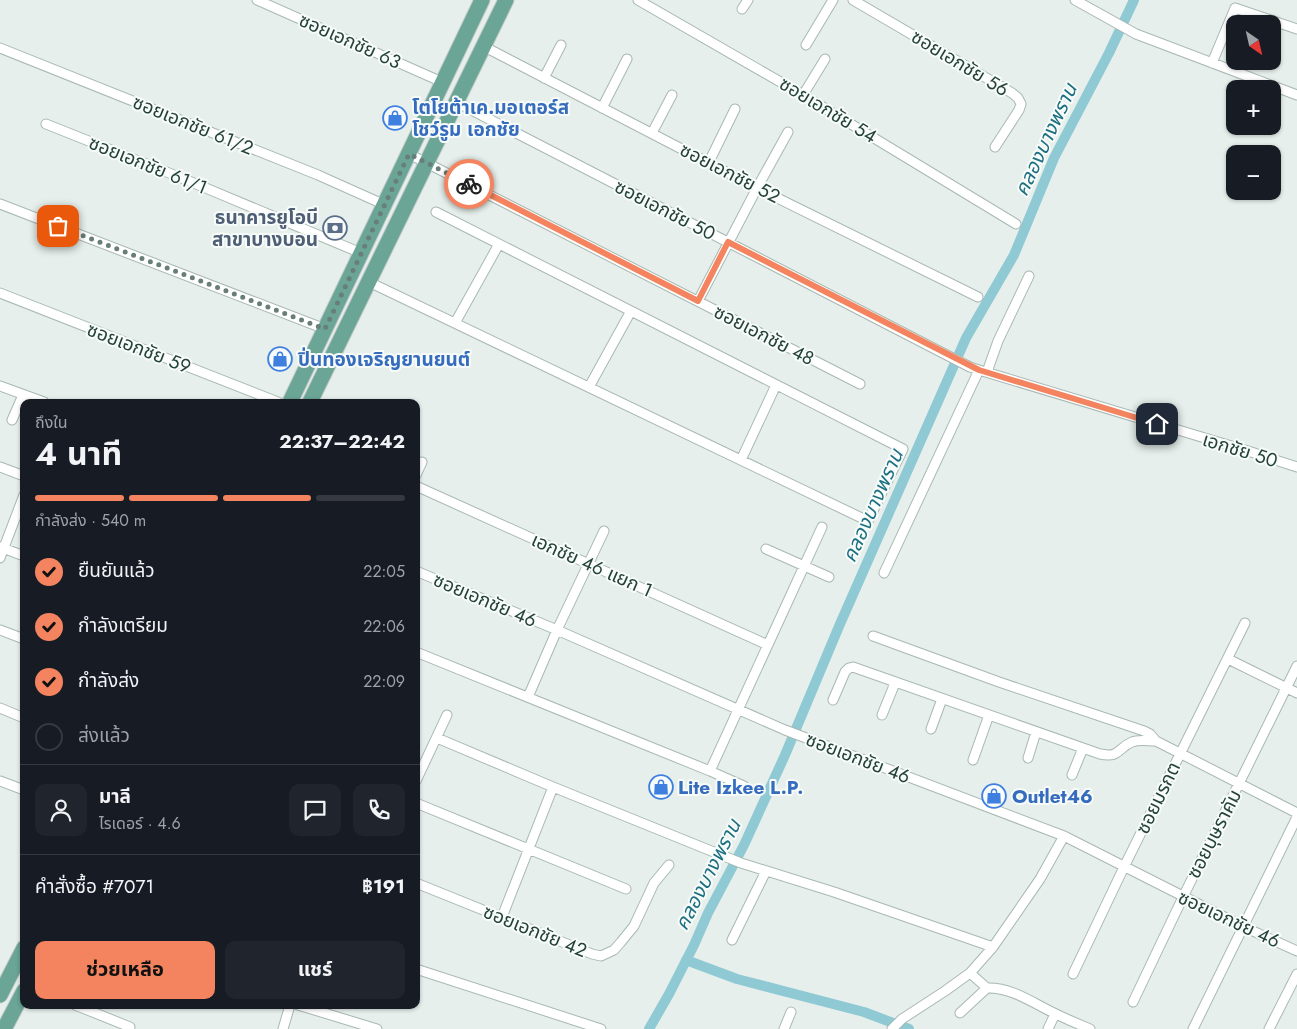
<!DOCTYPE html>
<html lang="th">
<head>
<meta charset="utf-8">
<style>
	:root { --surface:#171b24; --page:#20242c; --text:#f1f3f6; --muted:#9ea1a6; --line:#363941; --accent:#f4845f }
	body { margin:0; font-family:Jost,"Noto Sans Thai",sans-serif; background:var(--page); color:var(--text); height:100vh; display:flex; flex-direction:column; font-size:19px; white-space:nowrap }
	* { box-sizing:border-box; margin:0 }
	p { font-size:16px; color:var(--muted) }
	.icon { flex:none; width:28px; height:28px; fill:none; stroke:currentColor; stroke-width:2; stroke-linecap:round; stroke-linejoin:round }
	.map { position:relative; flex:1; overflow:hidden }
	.drawer { position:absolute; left:20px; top:399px; width:400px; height:610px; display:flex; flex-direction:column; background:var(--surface); border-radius:10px; box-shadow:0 1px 4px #0004 }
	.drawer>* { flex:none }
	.needle { width:32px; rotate:146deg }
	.fabs { position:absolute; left:1226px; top:15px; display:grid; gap:10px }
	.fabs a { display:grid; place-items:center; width:55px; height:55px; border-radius:10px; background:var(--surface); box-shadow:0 1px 4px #0004; font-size:25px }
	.pin { position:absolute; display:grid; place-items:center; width:42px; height:42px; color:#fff; margin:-21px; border-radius:10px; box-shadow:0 2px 8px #0006 }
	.courier { position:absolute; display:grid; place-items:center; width:50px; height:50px; margin:-25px; border:4px solid #f4845f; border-radius:50%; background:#fff; color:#222; box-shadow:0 1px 6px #0007 }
	.head em { font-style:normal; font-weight:700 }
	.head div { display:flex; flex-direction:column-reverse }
	.head { display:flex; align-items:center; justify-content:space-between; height:85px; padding:0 15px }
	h1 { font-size:32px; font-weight:700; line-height:38px }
	.bar { display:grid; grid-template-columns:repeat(4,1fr); gap:8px 5px; align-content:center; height:60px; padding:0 15px }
	.bar i { height:6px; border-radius:4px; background:var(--line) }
	.bar .current { background:var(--accent) }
	.bar p { grid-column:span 4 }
	.line { display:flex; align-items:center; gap:12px; padding:0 15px; border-top:1px solid var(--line) }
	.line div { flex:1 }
	.round { display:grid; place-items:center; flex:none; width:52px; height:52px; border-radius:10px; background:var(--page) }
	ol { padding:0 15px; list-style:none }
	li { display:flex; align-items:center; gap:15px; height:55px }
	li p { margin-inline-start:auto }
	li .icon { padding:5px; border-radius:50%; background:var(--accent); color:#111; stroke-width:4 }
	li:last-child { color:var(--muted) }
	li i { width:28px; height:28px; border:2px solid var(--line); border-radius:50% }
	.cta { display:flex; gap:10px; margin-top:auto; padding:10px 15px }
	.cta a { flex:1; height:58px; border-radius:10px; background:var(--accent); color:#111; font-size:20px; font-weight:700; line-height:58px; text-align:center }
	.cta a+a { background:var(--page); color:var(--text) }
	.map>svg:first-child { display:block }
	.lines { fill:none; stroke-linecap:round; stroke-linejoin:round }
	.canal { stroke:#8ec9d4; stroke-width:10 }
	.minor-casing { stroke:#a8b8b2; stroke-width:11 }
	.primary-casing { stroke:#c2cac8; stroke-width:17 }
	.minor { stroke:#fff; stroke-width:9 }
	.primary { stroke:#6aa596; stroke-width:15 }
	.done { stroke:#687f78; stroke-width:5; stroke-dasharray:0 9 }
	.route { stroke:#f4845f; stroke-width:6 }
	.labels { text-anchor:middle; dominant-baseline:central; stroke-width:4; stroke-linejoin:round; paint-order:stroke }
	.street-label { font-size:19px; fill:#24423a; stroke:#f7fbf9 }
	.shop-label { font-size:19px; font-weight:bold; fill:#366cbe; stroke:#f7fbf9; text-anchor:start }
	.service-label { font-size:19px; font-weight:bold; fill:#4e5e75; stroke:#f7fbf9; text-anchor:end }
	.water-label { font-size:20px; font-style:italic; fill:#1c6f80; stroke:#f7fbf9 }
</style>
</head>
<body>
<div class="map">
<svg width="1297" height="1029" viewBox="0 0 1297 1029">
	<rect width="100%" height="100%" fill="#e6efeb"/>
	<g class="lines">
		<path class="canal" d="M686 960 737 979 864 1012 909 1029
			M649 1029 669 994 694 945 708 913 744 845 785 755 840 624 966 338 1014 255 1054 158 1109 53 1134 0"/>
		<g class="minor-casing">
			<path id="minor" d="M257 0 442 82
				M638 0 803 95 1016 224
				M853 0 1012 93 1018 98 1021 104 1019 110 995 147
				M1075 0 1136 34 1297 95
				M742 9 748 0
				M806 45 833 0
				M483 46 757 188 978 297
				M0 48 318 175 385 205
				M1212 63 1235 8 1297 29
				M544 78 561 45
				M803 95 825 59
				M456 102 970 367 979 370 1248 451 1297 467
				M602 108 627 59
				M46 124 189 181 361 253
				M652 133 672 95
				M409 154 860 384
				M709 162 735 109
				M0 204 325 329
				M369 282 868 521 903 449 436 212
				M0 293 278 402
				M698 301 757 188 788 132
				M455 323 499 244
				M987 372 998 341 1029 276
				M0 386 44 402
				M589 387 631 311
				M12 420 23 395
				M741 460 776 385
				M0 467 24 476
				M416 475 422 462
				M416 486 768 645
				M0 547 24 556
				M766 549 829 577
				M0 558 24 495
				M416 571 557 630 785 730 1064 836 1244 927 1297 951
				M884 573 979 370
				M0 630 24 639
				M873 636 999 682 1144 731 1150 734 1156 741
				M416 652 710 771 744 786
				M1228 659 1297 693
				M528 697 557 630 604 531
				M833 700 845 672 849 668 853 667 1100 754C1121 758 1117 748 1132 742 1139 739 1148 741 1156 741L1297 813
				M0 708 24 718
				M882 715 895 683
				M931 729 942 699
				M437 738 553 787 741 863 834 892 993 947
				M1028 758 1036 732
				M973 760 989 715
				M710 771 822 527
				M1072 775 1083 748
				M0 781 24 790
				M416 781 447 715
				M416 803 626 889
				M416 883 592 954 601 956 614 950 621 942 634 926 654 883 669 865
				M502 917 553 787
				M732 940 766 871
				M416 969 601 1029
				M970 973 987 988
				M1073 974 1124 867 1245 623
				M1133 1002 1183 897 1297 666
				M75 1005 130 1027
				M298 1005 377 1029
				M960 1013 987 988C1011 987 1033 1003 1054 1013 1066 1019 1078 1024 1090 1029
				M283 1029 290 1005
				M784 1029 791 1012
				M892 1029 902 1019 945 991 970 973 993 947 1040 879 1064 836
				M1048 1029 1055 1014
				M1193 1029 1297 817
				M1269 1029 1297 974"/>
		</g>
		<g class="primary-casing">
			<path id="primary" d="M290 402 482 0
				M310 402 506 0
				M0 995 24 948
				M4 1029 24 991"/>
		</g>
		<use href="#minor" class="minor"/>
		<use href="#primary" class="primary"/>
	</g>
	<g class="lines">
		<path class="done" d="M58 226 325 329 409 154 469 184"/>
		<path class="route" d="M469 184 698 301 728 242 979 370 1157 424"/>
	</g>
	<defs>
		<g id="shop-ring" transform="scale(1.25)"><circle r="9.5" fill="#f7fbf9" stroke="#3f7fe0" stroke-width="1.5"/><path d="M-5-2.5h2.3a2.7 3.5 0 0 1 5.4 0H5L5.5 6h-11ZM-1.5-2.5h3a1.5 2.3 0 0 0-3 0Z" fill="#3f7fe0"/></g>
		<g id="bank-ring" transform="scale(1.25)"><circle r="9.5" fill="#f7fbf9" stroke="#5c6f8a" stroke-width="1.5"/><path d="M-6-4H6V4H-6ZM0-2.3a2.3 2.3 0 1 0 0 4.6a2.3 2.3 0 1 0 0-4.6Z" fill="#5c6f8a"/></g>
	</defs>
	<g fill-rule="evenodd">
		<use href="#shop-ring" x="395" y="118"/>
		<use href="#bank-ring" x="335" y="228"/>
		<use href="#shop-ring" x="280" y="359"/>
		<use href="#shop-ring" x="661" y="787"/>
		<use href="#shop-ring" x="994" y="796"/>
	</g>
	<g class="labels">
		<g class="street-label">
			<text transform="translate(350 41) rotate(24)">ซอยเอกชัย 63</text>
			<text transform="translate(960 63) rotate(31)">ซอยเอกชัย 56</text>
			<text transform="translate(828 110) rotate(31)">ซอยเอกชัย 54</text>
			<text transform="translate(193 125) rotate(22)">ซอยเอกชัย 61/2</text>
			<text transform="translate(148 165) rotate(22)">ซอยเอกชัย 61/1</text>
			<text transform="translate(730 173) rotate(27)">ซอยเอกชัย 52</text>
			<text transform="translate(665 210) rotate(27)">ซอยเอกชัย 50</text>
			<text transform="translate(764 335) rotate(27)">ซอยเอกชัย 48</text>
			<text transform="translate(139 348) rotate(21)">ซอยเอกชัย 59</text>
			<text transform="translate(1240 450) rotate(17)">เอกชัย 50</text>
			<text transform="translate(592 565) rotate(24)">เอกชัย 46 แยก 1</text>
			<text transform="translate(485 600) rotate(23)">ซอยเอกชัย 46</text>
			<text transform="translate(858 758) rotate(21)">ซอยเอกชัย 46</text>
			<text transform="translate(1158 798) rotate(-64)">ซอยมรกต</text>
			<text transform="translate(1214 834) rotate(-63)">ซอยบุษราคัม</text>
			<text transform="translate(1229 919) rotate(25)">ซอยเอกชัย 46</text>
			<text transform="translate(535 931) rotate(22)">ซอยเอกชัย 42</text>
		</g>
		<g class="shop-label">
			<text x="412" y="107">โตโยต้าเค.มอเตอร์ส<tspan x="412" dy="22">โชว์รูม เอกชัย</tspan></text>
			<text x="298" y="359">ปิ่นทองเจริญยานยนต์</text>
			<text x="678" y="787">Lite Izkee L.P.</text>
			<text x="1012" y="796">Outlet46</text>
		</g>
		<g class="service-label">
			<text x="318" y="217">ธนาคารยูโอบี<tspan x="318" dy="22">สาขาบางบอน</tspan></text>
		</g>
		<g class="water-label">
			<text transform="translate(1046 140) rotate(-65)">คลองบางพราน</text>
			<text transform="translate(873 506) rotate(-66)">คลองบางพราน</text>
			<text transform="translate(708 875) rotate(-63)">คลองบางพราน</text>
		</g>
	</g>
</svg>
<div class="fabs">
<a><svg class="needle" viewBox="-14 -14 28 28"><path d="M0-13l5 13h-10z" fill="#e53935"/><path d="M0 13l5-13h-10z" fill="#9ea1a6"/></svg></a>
<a>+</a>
<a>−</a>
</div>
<div class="pin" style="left:58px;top:226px;background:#ea580c"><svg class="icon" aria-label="bag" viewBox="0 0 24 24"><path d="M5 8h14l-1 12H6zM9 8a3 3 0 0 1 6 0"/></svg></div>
<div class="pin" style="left:1157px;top:424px;background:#1f2937"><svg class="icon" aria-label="home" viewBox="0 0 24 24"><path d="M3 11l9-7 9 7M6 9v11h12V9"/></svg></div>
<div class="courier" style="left:469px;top:184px"><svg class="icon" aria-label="bike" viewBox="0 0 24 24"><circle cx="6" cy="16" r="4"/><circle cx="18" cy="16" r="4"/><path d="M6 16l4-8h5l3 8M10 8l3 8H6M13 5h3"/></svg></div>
<section class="drawer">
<div class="head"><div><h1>4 นาที</h1><p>ถึงใน</p></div><em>22:37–22:42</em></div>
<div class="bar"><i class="current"></i><i class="current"></i><i class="current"></i><i></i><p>กำลังส่ง · 540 m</p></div>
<ol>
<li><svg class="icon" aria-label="check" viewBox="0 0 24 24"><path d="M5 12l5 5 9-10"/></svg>ยืนยันแล้ว<p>22:05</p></li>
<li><svg class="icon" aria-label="check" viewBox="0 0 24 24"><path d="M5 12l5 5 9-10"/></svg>กำลังเตรียม<p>22:06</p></li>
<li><svg class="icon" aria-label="check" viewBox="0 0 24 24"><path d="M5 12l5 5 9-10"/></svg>กำลังส่ง<p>22:09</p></li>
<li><i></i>ส่งแล้ว</li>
</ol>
<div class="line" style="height:90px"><a class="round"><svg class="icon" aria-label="person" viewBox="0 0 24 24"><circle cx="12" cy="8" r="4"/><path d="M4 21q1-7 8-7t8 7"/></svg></a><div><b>มาลี</b><p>ไรเดอร์ · 4.6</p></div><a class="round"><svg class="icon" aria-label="chat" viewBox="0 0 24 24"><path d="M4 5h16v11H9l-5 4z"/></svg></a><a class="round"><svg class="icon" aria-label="phone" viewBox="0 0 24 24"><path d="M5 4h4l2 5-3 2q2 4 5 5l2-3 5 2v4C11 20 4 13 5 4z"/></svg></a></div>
<div class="line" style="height:65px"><div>คำสั่งซื้อ #7071</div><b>฿191</b></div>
<div class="cta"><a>ช่วยเหลือ</a><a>แชร์</a></div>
</section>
</div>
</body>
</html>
